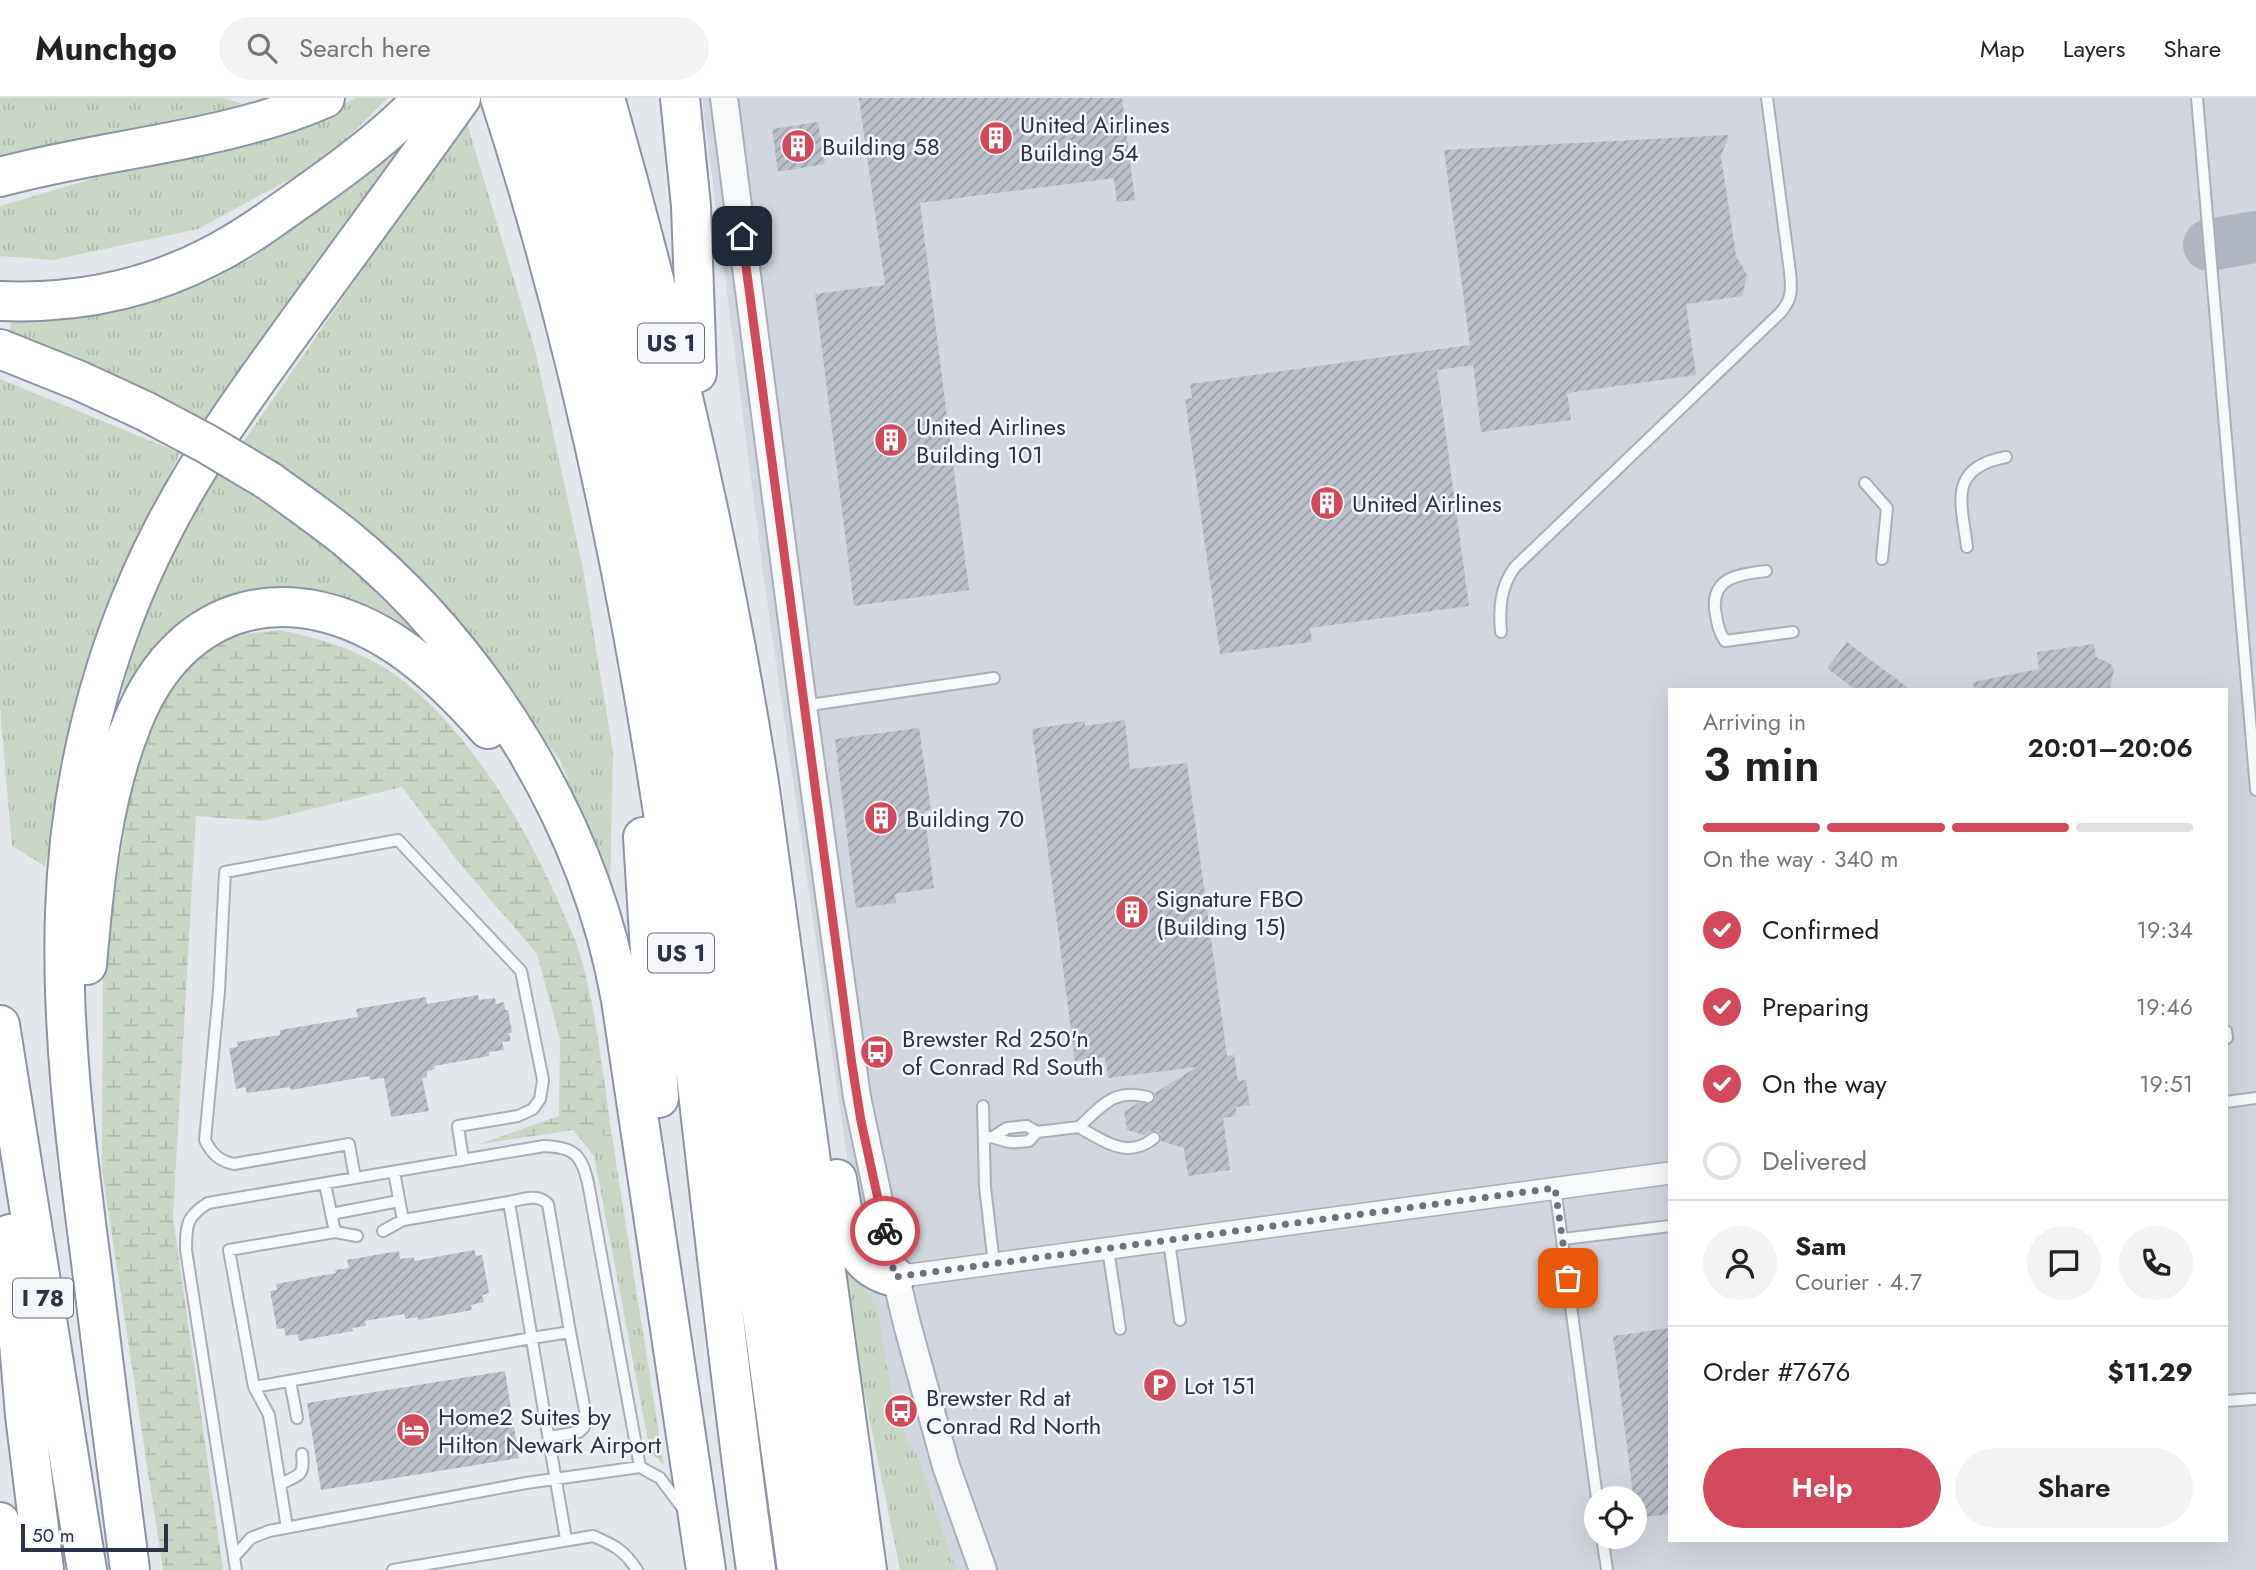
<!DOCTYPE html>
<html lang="en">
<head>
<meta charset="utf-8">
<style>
	:root { --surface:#fff; --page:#f2f2f2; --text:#222; --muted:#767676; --line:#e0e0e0; --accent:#d1495b }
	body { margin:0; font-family:Jost,sans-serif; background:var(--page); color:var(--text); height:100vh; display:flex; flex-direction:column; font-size:26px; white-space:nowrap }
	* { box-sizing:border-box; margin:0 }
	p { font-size:23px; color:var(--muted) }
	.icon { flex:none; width:38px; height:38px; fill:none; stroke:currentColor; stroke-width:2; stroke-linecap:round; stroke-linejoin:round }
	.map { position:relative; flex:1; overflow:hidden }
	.panel { position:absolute; left:1668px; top:590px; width:560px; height:854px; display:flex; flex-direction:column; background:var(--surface); border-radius:0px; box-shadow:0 7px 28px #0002 }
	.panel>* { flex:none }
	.controls { position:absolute; left:1584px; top:1388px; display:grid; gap:14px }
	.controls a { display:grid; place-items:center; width:63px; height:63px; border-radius:50%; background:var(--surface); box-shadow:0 7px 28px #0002; font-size:35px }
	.scale { position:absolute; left:21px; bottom:18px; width:147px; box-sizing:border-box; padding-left:7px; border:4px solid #2b3445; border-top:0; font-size:19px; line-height:24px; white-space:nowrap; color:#2b3445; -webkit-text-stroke:5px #f4f6f9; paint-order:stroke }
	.pin { position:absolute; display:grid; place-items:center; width:60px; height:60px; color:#fff; margin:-30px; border-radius:14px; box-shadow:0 4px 10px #0006 }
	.courier { position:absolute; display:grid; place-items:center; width:70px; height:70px; margin:-35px; border:5px solid #d1495b; border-radius:50%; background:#fff; color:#222; box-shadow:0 2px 9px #0007 }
	.overview em { font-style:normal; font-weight:600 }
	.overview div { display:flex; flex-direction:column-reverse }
	.overview { display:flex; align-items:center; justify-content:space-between; height:119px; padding:0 35px }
	h1 { font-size:46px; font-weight:600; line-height:52px }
	.bar { display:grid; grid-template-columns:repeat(4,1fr); gap:10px 7px; align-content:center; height:84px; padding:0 35px }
	.bar i { height:9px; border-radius:5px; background:var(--line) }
	.bar .on { background:var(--accent) }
	.bar p { grid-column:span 4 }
	.line { display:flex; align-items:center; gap:18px; padding:0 35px; border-top:2px solid var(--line) }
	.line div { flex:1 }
	.round { display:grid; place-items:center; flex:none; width:74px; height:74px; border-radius:37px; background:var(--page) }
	ol { padding:0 35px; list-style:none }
	li { display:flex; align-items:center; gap:21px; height:77px }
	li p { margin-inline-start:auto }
	li .icon { padding:7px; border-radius:50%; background:var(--accent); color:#fff; stroke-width:4 }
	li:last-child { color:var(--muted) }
	li i { width:38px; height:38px; border:4px solid var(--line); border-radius:50% }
	.primary-button { display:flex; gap:14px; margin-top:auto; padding:14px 35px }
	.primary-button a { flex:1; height:80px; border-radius:42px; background:var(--accent); color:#fff; font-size:28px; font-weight:600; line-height:80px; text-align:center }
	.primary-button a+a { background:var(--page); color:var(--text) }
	header { display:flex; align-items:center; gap:42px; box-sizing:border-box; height:98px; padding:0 35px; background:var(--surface); border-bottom:2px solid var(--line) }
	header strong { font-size:33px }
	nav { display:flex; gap:38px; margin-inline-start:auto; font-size:24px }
	.search { width:490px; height:63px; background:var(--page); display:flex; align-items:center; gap:18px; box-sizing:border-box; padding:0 24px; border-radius:38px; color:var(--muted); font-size:26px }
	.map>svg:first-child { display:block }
	.built { fill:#d2d6de; fill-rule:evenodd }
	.grass { fill:url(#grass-tufts) }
	.wetland { fill:url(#wetland-marsh) }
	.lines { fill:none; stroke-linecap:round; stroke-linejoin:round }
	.taxiway { stroke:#b0b6c1; stroke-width:52 }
	.building { fill:url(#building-hatch) }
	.service-casing { stroke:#a9aeb7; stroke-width:14 }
	.minor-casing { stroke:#a9aeb7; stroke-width:24 }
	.tertiary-casing { stroke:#a9aeb7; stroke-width:30 }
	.motorway-casing { stroke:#8b94a3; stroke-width:42 }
	.service { stroke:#f7f8fa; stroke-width:10 }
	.minor { stroke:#f7f8fa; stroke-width:21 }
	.tertiary { stroke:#f7f8fa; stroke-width:26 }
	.motorway { stroke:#fff; stroke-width:38 }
	.motorway-bridge-casing { stroke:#8b94a3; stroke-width:42; stroke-linecap:butt }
	.motorway-bridge { stroke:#fff; stroke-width:38 }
	.done { stroke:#6c737f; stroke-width:7; stroke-dasharray:0 12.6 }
	.route { stroke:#d1495b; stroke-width:9 }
	.labels { text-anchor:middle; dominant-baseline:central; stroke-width:5; stroke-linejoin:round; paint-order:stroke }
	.shield { fill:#f4f6f9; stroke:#676e7b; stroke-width:2 }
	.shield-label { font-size:23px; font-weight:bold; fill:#2b3445 }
	.poi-label { font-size:24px; fill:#2b3445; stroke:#f4f6f9; text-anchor:start }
</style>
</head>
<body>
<header>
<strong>Munchgo</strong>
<div class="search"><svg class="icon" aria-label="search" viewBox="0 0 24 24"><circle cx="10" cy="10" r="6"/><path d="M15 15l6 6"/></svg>Search here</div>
<nav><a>Map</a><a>Layers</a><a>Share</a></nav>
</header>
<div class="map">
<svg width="2256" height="1472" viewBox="0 0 2256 1472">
	<defs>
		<pattern id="grass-tufts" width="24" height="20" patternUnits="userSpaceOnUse" patternTransform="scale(1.75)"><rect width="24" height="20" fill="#c9d6c5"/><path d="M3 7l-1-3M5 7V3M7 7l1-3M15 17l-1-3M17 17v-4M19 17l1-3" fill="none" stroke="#adb8ab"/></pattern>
		<pattern id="wetland-marsh" width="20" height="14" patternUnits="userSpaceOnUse" patternTransform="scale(1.75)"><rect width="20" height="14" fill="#c9d6c5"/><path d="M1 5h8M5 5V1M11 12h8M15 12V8" fill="none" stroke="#adb8ab"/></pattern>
		<pattern id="building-hatch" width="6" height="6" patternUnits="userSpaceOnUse" patternTransform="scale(1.75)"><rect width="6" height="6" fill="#bbc0ca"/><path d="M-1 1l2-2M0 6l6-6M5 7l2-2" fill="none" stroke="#989da6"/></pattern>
	</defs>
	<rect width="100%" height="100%" fill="#e4e7ec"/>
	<path class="built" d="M702 0H2256V1472H910L898 1412 850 1080 764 481ZM1670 592H2226V1442H1670ZM1596 1400H1634V1438H1596Z"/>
	<path class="grass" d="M0 0H223L252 9 0 60Z
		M356 0H388L325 62 198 131 53 162 0 158V108L102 78 221 51 306 26Z
		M466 22 535 252 583 471 613 654 610 795 560 662 418 484 244 343Z
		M394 57 206 327 9 237 11 222 144 202 249 162Z
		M0 281 180 355 101 526 45 768 12 748 0 610Z
		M209 369 334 453 467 587 256 495 181 523 114 628 146 497Z
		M573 1032 612 1039 664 1367 650 1353 594 1058Z
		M840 1158 861 1183 877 1211 890 1287 907 1343 920 1362 935 1413 957 1472H900L854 1243Z"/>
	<path class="wetland" d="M281 532C310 539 340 546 367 560 454 603 525 725 562 812 568 826 576 841 580 856 597 915 603 978 612 1039L573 1032 480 1046 559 1018 560 941 537 856 461 767 402 689 262 723 196 718 173 1119 223 1472H163L102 1072 103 871 138 646 188 565 236 537Z"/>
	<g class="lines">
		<path class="taxiway" d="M2209 147 2256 139"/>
	</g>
	<path class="building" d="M859 0H1122L1135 102 1117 104 1114 80 920 105 969 492 854 508 815 196 885 187Z
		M818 24 825 66 778 74 772 31Z
		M1729 37 1721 58 1736 158 1747 177 1742 198 1686 206 1696 277 1567 295 1571 322 1481 334 1473 267 1437 272 1469 508 1310 530 1312 544 1220 556 1185 301 1192 300 1190 286 1470 247 1444 52Z
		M1847 544 1911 592H1856L1827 570Z
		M2094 546 2096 559 2111 566 2114 572 2109 592H1974L1973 584 2039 571 2037 554Z
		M1125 622 1130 671 1187 665 1227 958 1234 957 1238 983 1246 982 1250 1007 1236 1009V1018L1223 1020 1230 1072 1188 1078 1184 1050 1161 1043V1036L1157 1033H1150L1144 1037 1127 1032 1124 1014 1138 1005 1151 1006 1156 1001 1155 995 1197 969 1108 980 1105 959 1075 963 1032 631 1085 623V628Z
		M919 630 931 712 924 713 934 790 895 796 896 805 856 810 835 641Z
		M478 897 479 902 495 900 496 906 504 904 505 912H508L512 935H509L511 943 502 944 504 952 489 954V958L434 968 435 971 427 973V979L422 980 429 1013 391 1019 384 980 370 982 369 978 291 992 290 989 247 995 245 989 236 991 229 950 238 949 237 944 280 937V932L358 919 356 911 426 899 427 906Z
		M474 1152 476 1158 482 1157 489 1195 482 1197 484 1204 471 1207 472 1212 418 1222V1219L405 1221 404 1216 365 1223 366 1228 352 1230 353 1233 299 1243 298 1236 286 1238 284 1230 277 1231 270 1193 277 1192 276 1186 336 1175 335 1172 349 1170 347 1162 399 1153 400 1161 414 1159V1163Z
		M1670 1230V1416L1636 1420 1613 1238Z
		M505 1273 519 1360 321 1392 307 1305Z"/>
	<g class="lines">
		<g class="service-casing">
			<path id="service" d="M2197 0 2256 692
				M1865 385 1887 410 1882 461
				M1967 449C1961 403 1948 370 2006 359
				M1766 473C1742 476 1712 478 1715 511 1717 523 1718 533 1725 543L1793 534
				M1501 534C1499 511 1500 489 1515 469L1780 215C1792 202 1792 192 1790 174L1767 0
				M803 608 994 580
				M2226 933 2227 940
				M1148 999C1114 990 1103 1007 1079 1029 1103 1043 1128 1062 1154 1040
				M2226 1004 2256 1000
				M983 1008 985 1089 994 1166
				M993 1039C1008 1045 1013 1045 1029 1043L1037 1034
				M984 1040 993 1039 1007 1030 1027 1028 1037 1034 1079 1029
				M394 1074 403 1122
				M355 1080 349 1046 234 1066C219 1063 211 1055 205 1042L219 893 225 774 398 742 521 873 543 982 540 1001 533 1011 518 1018 458 1028 463 1062
				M325 1086 335 1134
				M1555 1090 1597 1400
				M331 1116 399 1103
				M383 1133 403 1122 509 1104
				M357 1138 335 1134 229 1152 254 1289 532 1240 570 1234 548 1106C538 1095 523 1101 509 1104 528 1216 546 1329 566 1441
				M1563 1141 1670 1128
				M1169 1143 1180 1222
				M1108 1151 1120 1231
				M290 1283 297 1320
				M254 1289 269 1317 287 1430
				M2226 1303 2254 1301
				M549 1339 579 1334 584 1329 586 1318 570 1234
				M280 1386C299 1377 305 1378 302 1356
				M1602 1438 1607 1472
				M234 1459 186 1152C186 1127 186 1119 208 1105L544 1048C574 1049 582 1057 588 1085L640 1369
				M236 1472 234 1459 251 1440 269 1433 526 1385 640 1369 660 1380 684 1412
				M393 1472 593 1438C614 1447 624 1452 637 1472"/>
		</g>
		<g class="minor-casing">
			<path id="minor" d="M895 1179 1670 1075"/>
		</g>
		<g class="tertiary-casing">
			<path id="tertiary" d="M724 0 803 608 857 999 890 1155 907 1226 946 1368 983 1472"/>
		</g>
		<g class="motorway-casing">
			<path id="motorway" d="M500 0C580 246 632 500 669 755 680 835 688 914 698 994 716 1154 734 1313 756 1472
				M532 0C591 189 639 383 672 577 701 741 720 905 742 1069 760 1204 779 1338 797 1472
				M571 0 598 94 657 321 715 608 734 734 832 1472
				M605 0C670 228 724 458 760 692L867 1472
				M680 0 691 108 697 275
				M0 79C106 50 225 44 325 0
				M0 203C73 206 146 192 211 158 245 141 277 117 308 95 349 66 389 36 423 0
				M0 251 80 283 145 313
				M269 383C295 402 321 420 346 440 484 553 590 726 621 902L706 1472
				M643 739 659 1000
				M87 867C94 785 102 699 133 623 182 502 293 478 398 548 432 571 461 600 488 631
				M0 927 87 1472
				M837 1081C844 1121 847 1169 895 1179
				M10 1136 25 1317 44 1472
				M0 1424 8 1472
				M130 1472C116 1369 104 1267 91 1164 76 1048 61 932 65 815 69 683 102 550 163 432 202 356 252 288 302 219 355 146 409 73 461 0"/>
		</g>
		<use href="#service" class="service"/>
		<use href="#minor" class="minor"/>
		<use href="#tertiary" class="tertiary"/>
		<use href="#motorway" class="motorway"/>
		<g class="motorway-bridge-casing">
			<path id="motorway-bridge" d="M145 313 207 346 269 383"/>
		</g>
		<use href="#motorway-bridge" class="motorway-bridge"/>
	</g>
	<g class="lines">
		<path class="done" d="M885 1133 895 1179 1555 1090 1568 1180"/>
		<path class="route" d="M742 138 852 967 861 1023 885 1133"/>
	</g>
	<defs>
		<g id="building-disc" transform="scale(1.75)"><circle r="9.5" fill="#d1495b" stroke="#f4f6f9"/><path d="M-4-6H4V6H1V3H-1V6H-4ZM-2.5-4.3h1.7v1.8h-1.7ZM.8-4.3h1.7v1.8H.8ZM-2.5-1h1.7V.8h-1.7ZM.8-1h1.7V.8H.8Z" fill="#fff"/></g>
		<g id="bus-disc" transform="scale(1.75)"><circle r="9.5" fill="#d1495b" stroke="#f4f6f9"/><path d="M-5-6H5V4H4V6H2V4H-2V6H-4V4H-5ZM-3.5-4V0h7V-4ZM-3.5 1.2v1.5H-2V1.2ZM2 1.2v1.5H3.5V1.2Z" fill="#fff"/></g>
		<g id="parking-disc" transform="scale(1.75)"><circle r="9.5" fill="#d1495b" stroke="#f4f6f9"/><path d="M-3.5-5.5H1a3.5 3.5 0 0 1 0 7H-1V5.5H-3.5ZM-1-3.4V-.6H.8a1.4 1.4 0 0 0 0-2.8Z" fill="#fff"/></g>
		<g id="hotel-disc" transform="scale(1.75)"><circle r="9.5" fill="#d1495b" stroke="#f4f6f9"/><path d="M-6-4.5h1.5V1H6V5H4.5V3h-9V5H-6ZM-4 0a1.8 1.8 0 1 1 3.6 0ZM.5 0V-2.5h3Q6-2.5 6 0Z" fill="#fff"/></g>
	</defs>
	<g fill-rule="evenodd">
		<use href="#building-disc" x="996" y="40"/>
		<use href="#building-disc" x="798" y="48"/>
		<use href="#building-disc" x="891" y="342"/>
		<use href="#building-disc" x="1327" y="405"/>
		<use href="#building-disc" x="881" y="720"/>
		<use href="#building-disc" x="1132" y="814"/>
		<use href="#bus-disc" x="877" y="954"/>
		<use href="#parking-disc" x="1160" y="1287"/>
		<use href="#bus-disc" x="901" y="1313"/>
		<use href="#hotel-disc" x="413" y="1332"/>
	</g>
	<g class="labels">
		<g class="shield">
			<rect x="638" y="225.5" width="66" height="39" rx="5"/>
			<rect x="648" y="835.5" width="66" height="39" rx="5"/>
			<rect x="13" y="1180.5" width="60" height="39" rx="5"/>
		</g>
		<g class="shield-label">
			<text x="671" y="245">US 1</text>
			<text x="681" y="855">US 1</text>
			<text x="43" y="1200">I 78</text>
		</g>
		<g class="poi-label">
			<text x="1020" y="26">United Airlines<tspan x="1020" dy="28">Building 54</tspan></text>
			<text x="822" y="48">Building 58</text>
			<text x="916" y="328">United Airlines<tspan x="916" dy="28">Building 101</tspan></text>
			<text x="1352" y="405">United Airlines</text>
			<text x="906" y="720">Building 70</text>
			<text x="1156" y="800">Signature FBO<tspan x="1156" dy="28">(Building 15)</tspan></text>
			<text x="902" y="940">Brewster Rd 250'n<tspan x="902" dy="28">of Conrad Rd South</tspan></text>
			<text x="1184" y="1287">Lot 151</text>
			<text x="926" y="1299">Brewster Rd at<tspan x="926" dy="28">Conrad Rd North</tspan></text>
			<text x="438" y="1318">Home2 Suites by<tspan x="438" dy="28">Hilton Newark Airport</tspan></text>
		</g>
	</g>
</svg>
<div class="controls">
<a><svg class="icon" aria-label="locate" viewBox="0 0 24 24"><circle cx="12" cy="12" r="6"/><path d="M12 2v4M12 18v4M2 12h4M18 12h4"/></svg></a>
</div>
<div class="scale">50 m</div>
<div class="pin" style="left:1568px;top:1180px;background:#ea580c"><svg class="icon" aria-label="bag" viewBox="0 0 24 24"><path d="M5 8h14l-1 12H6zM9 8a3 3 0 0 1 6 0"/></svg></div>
<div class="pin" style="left:742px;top:138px;background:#1f2937"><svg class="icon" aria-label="home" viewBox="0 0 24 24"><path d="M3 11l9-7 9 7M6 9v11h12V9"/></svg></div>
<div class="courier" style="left:885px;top:1133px"><svg class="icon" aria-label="bike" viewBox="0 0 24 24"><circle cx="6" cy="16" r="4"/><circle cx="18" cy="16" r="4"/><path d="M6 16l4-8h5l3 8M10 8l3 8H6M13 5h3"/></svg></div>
<section class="panel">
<div class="overview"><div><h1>3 min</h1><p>Arriving in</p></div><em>20:01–20:06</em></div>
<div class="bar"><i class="on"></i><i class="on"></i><i class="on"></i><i></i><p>On the way · 340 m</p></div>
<ol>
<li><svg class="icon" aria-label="check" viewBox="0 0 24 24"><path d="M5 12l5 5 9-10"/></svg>Confirmed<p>19:34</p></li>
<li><svg class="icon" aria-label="check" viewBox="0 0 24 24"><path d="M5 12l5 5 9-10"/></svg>Preparing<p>19:46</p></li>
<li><svg class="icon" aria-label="check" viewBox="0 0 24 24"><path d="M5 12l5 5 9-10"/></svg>On the way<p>19:51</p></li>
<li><i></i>Delivered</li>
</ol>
<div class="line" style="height:126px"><a class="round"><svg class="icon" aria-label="person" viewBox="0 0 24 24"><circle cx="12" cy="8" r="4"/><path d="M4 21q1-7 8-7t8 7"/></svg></a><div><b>Sam</b><p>Courier · 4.7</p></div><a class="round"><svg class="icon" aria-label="chat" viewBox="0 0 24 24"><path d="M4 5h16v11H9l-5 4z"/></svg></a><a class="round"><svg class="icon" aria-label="phone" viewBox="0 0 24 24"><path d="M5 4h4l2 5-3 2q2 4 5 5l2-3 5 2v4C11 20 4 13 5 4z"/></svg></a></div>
<div class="line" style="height:91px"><div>Order #7676</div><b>$11.29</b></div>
<div class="primary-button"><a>Help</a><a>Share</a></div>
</section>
</div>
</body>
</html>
